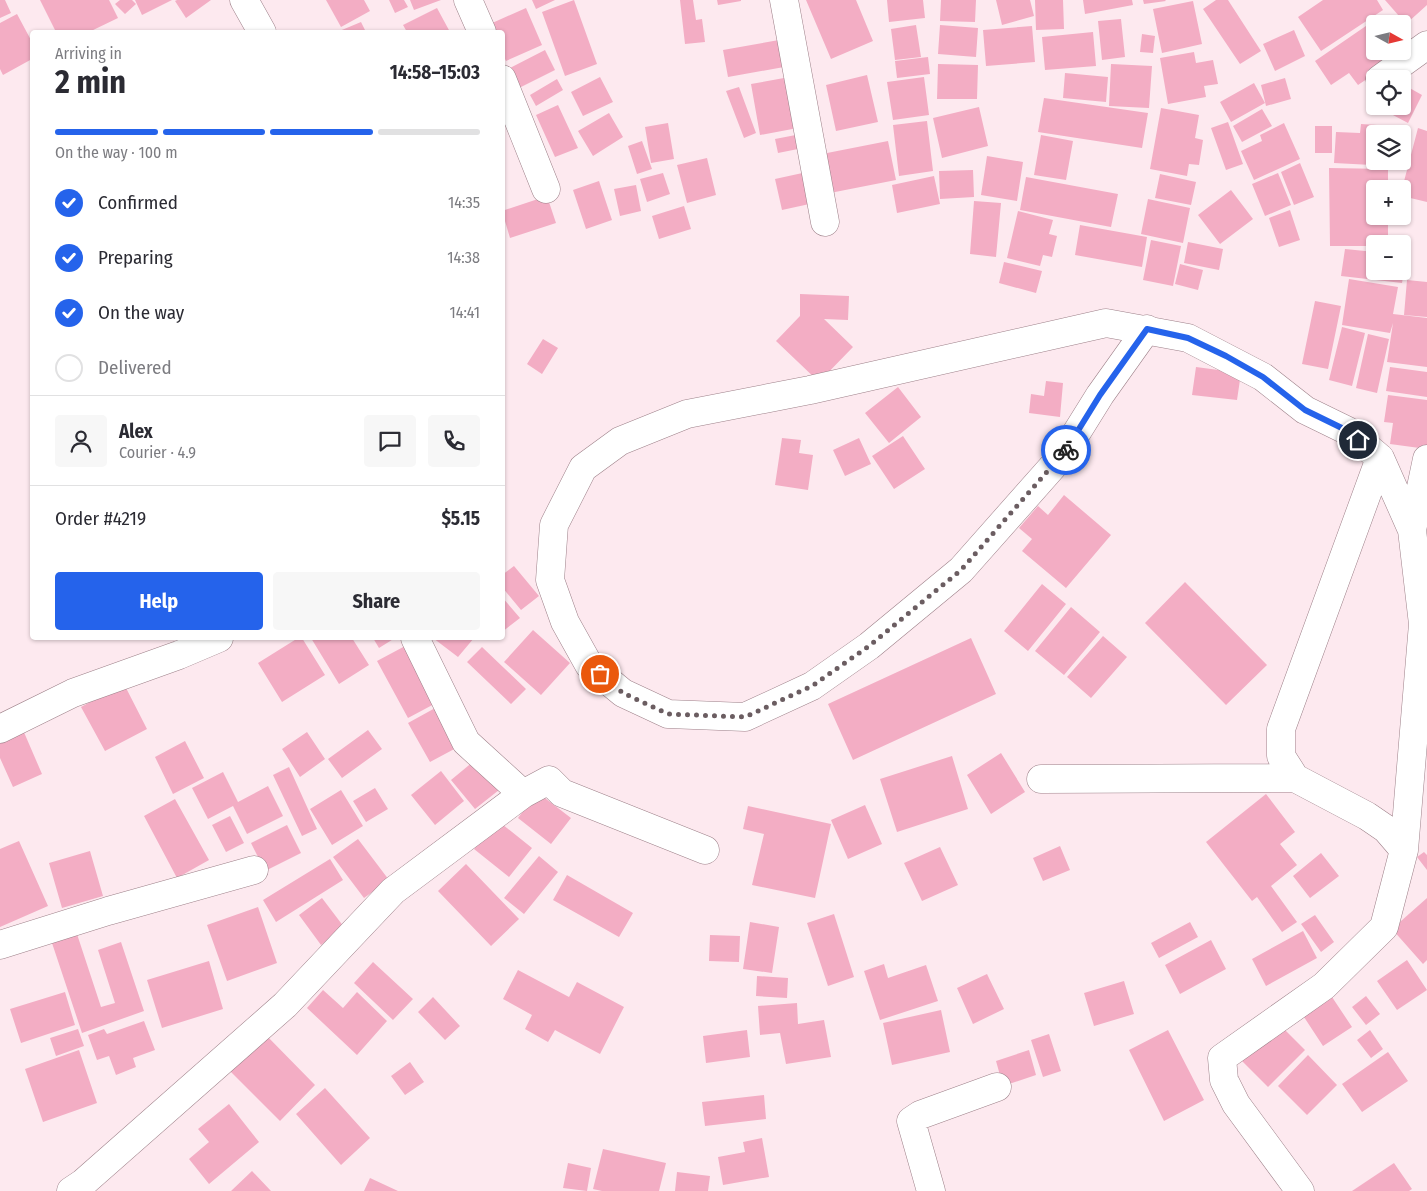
<!DOCTYPE html>
<html lang="en">
<head>
<meta charset="utf-8">
<style>
	:root { --surface:#fff; --page:#f7f7f7; --text:#2b2b33; --muted:#7c7c81; --line:#e1e1e2; --accent:#2563eb }
	body { margin:0; font-family:"Fira Sans Condensed",sans-serif; background:var(--page); color:var(--text); height:100vh; display:flex; flex-direction:column; font-size:19px; white-space:nowrap }
	* { box-sizing:border-box; margin:0 }
	p { font-size:16px; color:var(--muted) }
	.icon { flex:none; width:28px; height:28px; fill:none; stroke:currentColor; stroke-width:2; stroke-linecap:round; stroke-linejoin:round }
	.map { position:relative; flex:1; overflow:hidden }
	.drawer { position:absolute; left:30px; top:30px; width:475px; height:610px; display:flex; flex-direction:column; background:var(--surface); border-radius:5px; box-shadow:0 1px 4px #0004 }
	.drawer>* { flex:none }
	.needle { width:32px; rotate:98deg }
	.fabs { position:absolute; left:1366px; top:15px; display:grid; gap:10px }
	.fabs a { display:grid; place-items:center; width:45px; height:45px; border-radius:5px; background:var(--surface); box-shadow:0 1px 4px #0004; font-size:25px }
	.pin { position:absolute; display:grid; place-items:center; width:42px; height:42px; color:#fff; margin:-21px; border:2px solid #fff; border-radius:50%; box-shadow:0 1px 5px #0007 }
	.courier { position:absolute; display:grid; place-items:center; width:50px; height:50px; margin:-25px; border:4px solid #2563eb; border-radius:50%; background:#fff; color:#222; box-shadow:0 1px 6px #0007 }
	.head em { font-style:normal; font-weight:700 }
	.head div { display:flex; flex-direction:column-reverse }
	.head { display:flex; align-items:center; justify-content:space-between; height:85px; padding:0 25px }
	h1 { font-size:32px; font-weight:700; line-height:38px }
	.bar { display:grid; grid-template-columns:repeat(4,1fr); gap:8px 5px; align-content:center; height:60px; padding:0 25px }
	.bar i { height:6px; border-radius:4px; background:var(--line) }
	.bar .active { background:var(--accent) }
	.bar p { grid-column:span 4 }
	.line { display:flex; align-items:center; gap:12px; padding:0 25px; border-top:1px solid var(--line) }
	.line div { flex:1 }
	.round { display:grid; place-items:center; flex:none; width:52px; height:52px; border-radius:5px; background:var(--page) }
	ol { padding:0 25px; list-style:none }
	li { display:flex; align-items:center; gap:15px; height:55px }
	li p { margin-inline-start:auto }
	li .icon { padding:5px; border-radius:50%; background:var(--accent); color:#fff; stroke-width:4 }
	li:last-child { color:var(--muted) }
	li i { width:28px; height:28px; border:2px solid var(--line); border-radius:50% }
	.button { display:flex; gap:10px; margin-top:auto; padding:10px 25px }
	.button a { flex:1; height:58px; border-radius:5px; background:var(--accent); color:#fff; font-size:20px; font-weight:700; line-height:58px; text-align:center }
	.button a+a { background:var(--page); color:var(--text) }
	.map>svg:first-child { display:block }
	.building { fill:#f3adc4 }
	.lines { fill:none; stroke-linecap:round; stroke-linejoin:round }
	.street-casing { stroke:#9d8089; stroke-width:29 }
	.street { stroke:#fff; stroke-width:28 }
	.done { stroke:#6b5d61; stroke-width:5; stroke-dasharray:0 9 }
	.route { stroke:#2563eb; stroke-width:6 }
</style>
</head>
<body>
<div class="map">
<svg width="1427" height="1191" viewBox="0 0 1427 1191">
	<rect width="100%" height="100%" fill="#fde9ef"/>
	<path class="building" d="M0 0H5L11 13 0 18Z
		M40 0H109L118 18 89 32H56Z
		M120 0H132L136 4 125 14 115 4Z
		M135 0H172L142 15Z
		M177 0H211L186 18 175 1Z
		M326 0H364L370 11 341 27Z
		M389 0H404L408 7 395 13Z
		M410 0H441L414 10Z
		M532 0H555L536 9Z
		M574 0 597 64 565 76 542 12Z
		M680 0H693L696 20 702 19 705 42 685 44Z
		M717 0H741V1L718 5Z
		M806 0H856L873 41 831 59Z
		M887 0H923L925 18 889 22Z
		M941 0H976L975 22 940 21Z
		M996 0H1030L1034 16 1002 25Z
		M1035 0H1063L1064 29 1036 30Z
		M1083 0H1132L1133 5 1085 14Z
		M1143 0H1165L1166 1 1144 4Z
		M1216 0H1228L1261 51 1240 64 1203 9Z
		M1323 0H1377L1383 10 1321 51 1298 17Z
		M1385 0H1427V5L1406 24Z
		M1193 1 1202 44 1162 53 1153 9Z
		M437 8 450 32H407L403 25Z
		M526 8 542 45 506 61 502 53V32H493L490 24Z
		M17 14 32 42V59L3 75 0 69V23Z
		M1379 17 1384 24H1375V51H1402L1404 54 1358 85 1349 73 1331 85 1315 61Z
		M1121 19 1125 57 1102 60 1098 21Z
		M361 22 366 32H337Z
		M916 25 921 57 895 60 891 29Z
		M940 25 978 28 976 57 938 54Z
		M1032 26 1035 62 986 66 983 30Z
		M1294 30 1305 56 1275 71 1263 44Z
		M1093 32 1096 66 1045 70 1042 37Z
		M1142 34 1155 36 1153 53 1140 52Z
		M779 40 784 67 728 77 723 50Z
		M545 50 555 70 515 90 506 70Z
		M1194 52 1196 63 1213 60 1218 84 1204 86 1206 97 1168 104 1160 58Z
		M928 57 930 74 897 78 895 61Z
		M938 64 978 65 977 99H937Z
		M1111 64 1152 66 1149 108 1109 106Z
		M1065 73 1108 77 1106 102 1063 98Z
		M867 75 878 122 836 131 826 85Z
		M795 76 803 127 760 135 751 84Z
		M600 77 613 102 583 116 571 92Z
		M924 77 929 115 893 120 887 82Z
		M1285 78 1291 99 1266 106 1261 85Z
		M557 79 563 90 536 106 530 95Z
		M1254 83 1265 103 1231 122 1220 102Z
		M1406 86 1422 95 1408 123 1391 114 1395 106H1402V93Z
		M739 87 756 133 744 138 726 91Z
		M1044 98 1148 113 1142 148 1038 132Z
		M558 105 578 148 555 157 536 115Z
		M979 107 988 146 942 158 933 118Z
		M1161 108 1199 115 1195 138 1203 140 1199 165 1189 164 1187 176 1150 169Z
		M1262 109 1272 126 1242 142 1233 126Z
		M609 113 623 137 593 156 578 131Z
		M927 121 933 171 899 176 893 125Z
		M1228 122 1243 164 1226 170 1211 128Z
		M668 123 674 159 651 163 645 127Z
		M1284 123 1300 159 1254 180 1241 151 1262 141 1260 135Z
		M1361 124 1393 126V134H1375V161H1391V166L1334 163 1336 132 1360 133Z
		M1315 126H1332V153H1315Z
		M1418 128 1427 131V202L1402 196V189Z
		M806 133 808 147 778 153 775 139Z
		M1041 135 1073 141 1066 180 1034 175Z
		M642 141 652 169 637 174 628 146Z
		M888 141 896 180 830 193 822 154Z
		M987 156 1023 162 1017 201 981 195Z
		M707 158 716 195 687 203 677 165Z
		M1300 163 1314 197 1294 205 1281 172Z
		M1329 168 1388 169V189H1375V216H1388V244H1375V246H1330Z
		M973 170 974 197 940 199 939 171Z
		M807 172 814 203 782 210 775 179Z
		M663 173 670 194 647 202 640 179Z
		M1278 173 1291 205 1265 216 1252 184Z
		M1160 174 1196 182 1191 205 1155 198Z
		M934 176 940 204 897 213 892 185Z
		M1026 177 1118 194 1111 227 1020 210Z
		M599 181 612 220 586 229 573 190Z
		M636 185 641 211 620 216 614 189Z
		M1231 190 1253 219 1220 244 1198 215Z
		M547 196 556 223 510 238 502 211Z
		M1148 199 1190 208 1183 243 1141 234Z
		M974 201 1001 203 996 257 970 254Z
		M684 206 691 229 659 239 652 216Z
		M1290 210 1300 240 1279 247 1269 218Z
		M1018 211 1053 220 1049 234 1057 236 1052 257 1043 255 1040 266 1007 258Z
		M1080 225 1147 237 1142 267 1075 255Z
		M1151 240 1181 246 1173 286 1143 280Z
		M1188 242 1223 249 1219 270 1184 263Z
		M1345 249 1375 252V271H1404L1402 283 1341 276Z
		M1004 262 1042 271 1036 293 999 283Z
		M1180 264 1203 270 1198 290 1175 284Z
		M1349 279 1398 287 1393 314 1427 318V367L1387 362 1393 323 1390 333 1342 325Z
		M1407 280 1427 282V317L1404 315Z
		M800 294 849 296 848 320 824 319 853 347 819 382 776 341 800 316Z
		M1315 301 1341 306 1328 369 1302 364Z
		M1342 327 1365 333 1352 386 1329 380Z
		M1368 334 1389 339 1377 393 1356 388Z
		M543 339 558 348 542 374 527 364Z
		M1196 367 1241 373 1237 400 1192 395Z
		M1390 367 1427 372V397L1386 391Z
		M1046 381 1063 383 1060 417 1029 413 1031 394 1044 396Z
		M898 387 921 417 889 443 865 413Z
		M1388 395 1427 400V449L1390 444 1393 423 1384 422Z
		M903 436 925 469 894 489 872 456Z
		M782 438 801 440 799 453 813 455 808 490 775 485Z
		M859 438 871 464 845 476 833 450Z
		M1064 495 1111 535 1066 588 1022 551 1032 539 1019 528 1038 506 1048 515Z
		M514 566 539 596 521 610 502 587V575Z
		M1185 582 1267 665 1226 705 1145 623Z
		M1042 584 1066 604 1028 651 1004 631Z
		M502 597 520 618 502 632Z
		M1071 607 1100 632 1064 675 1035 651Z
		M533 630 570 663 541 695 504 662Z
		M1103 636 1127 657 1091 698 1067 677Z
		M298 638H302L325 675 282 702 258 663Z
		M311 638H352L369 665 339 684Z
		M373 638H395L379 648Z
		M433 638H474L458 657Z
		M971 638 996 694 853 760 828 704Z
		M407 645 438 702 408 718 377 661Z
		M482 647 526 689 511 704 467 662Z
		M124 684 147 729 105 751 81 707Z
		M437 707 458 747 430 762 408 723Z
		M23 730 42 774 13 787 0 758V740Z
		M368 730 382 749 342 778 328 759Z
		M307 732 325 759 300 777 282 749Z
		M185 741 204 778 173 794 155 757Z
		M1001 753 1025 792 991 814 967 775Z
		M952 756 968 809 897 832 880 779Z
		M474 761 499 790 475 809 451 780Z
		M289 767 317 829 302 836 273 775Z
		M441 771 464 801 435 825 411 795Z
		M223 772 238 802 268 786 283 816 247 834 233 806 208 819 192 788Z
		M375 788 388 809 366 822 353 801Z
		M341 790 363 826 332 845 310 809Z
		M537 792 571 818 551 844 518 818Z
		M1266 794 1295 832 1280 844 1297 865 1271 886 1297 922 1282 932 1257 897 1252 901 1206 842Z
		M175 799 209 860 177 878 144 816Z
		M865 805 882 844 848 859 831 820Z
		M748 806 831 824 815 898 752 885 764 834 743 829Z
		M230 816 244 843 226 852 212 825Z
		M497 820 532 848 509 877 474 849Z
		M287 825 301 853 265 871 251 843Z
		M358 839 389 880 364 898 333 857Z
		M19 841 48 906 0 927V849Z
		M1060 846 1070 870 1043 881 1033 858Z
		M940 847 958 885 922 901 904 863Z
		M90 851 103 896 62 908 49 863Z
		M1424 852 1427 855V870L1417 857Z
		M1321 853 1339 876 1310 898 1293 876Z
		M539 856 558 872 524 914 504 898Z
		M330 859 343 880 276 922 263 900Z
		M466 864 519 919 491 946 438 891Z
		M567 875 633 913 619 937 553 900Z
		M322 898 344 927 321 945 299 915Z
		M1427 898V960L1423 964 1392 929Z
		M258 907 277 963 227 981 207 925Z
		M834 914 854 977 828 986 807 923Z
		M1315 915 1334 942 1321 952 1301 924Z
		M750 922 779 927 772 973 743 969Z
		M1190 922 1198 937 1159 958 1151 943Z
		M75 928 101 1007 115 1003 98 950 121 942 144 1011 82 1033 50 937Z
		M1303 931 1317 958 1266 986 1252 959Z
		M710 935 740 936 739 962 709 961Z
		M1211 940 1226 969 1180 994 1165 965Z
		M1407 960 1427 990 1397 1010 1377 981Z
		M209 961 223 1009 162 1028 147 980Z
		M373 962 413 999 393 1020 354 983Z
		M884 964 888 978 926 965 938 1001 880 1020 864 971Z
		M518 970 569 997 577 982 624 1007 600 1054 555 1030 548 1042 525 1029 532 1015 503 999Z
		M987 974 1004 1009 973 1024 957 988Z
		M757 976 788 978 787 998 756 996Z
		M1124 981 1134 1014 1094 1026 1084 993Z
		M323 990 343 1008 357 992 387 1021 357 1055 307 1008Z
		M65 992 75 1025 21 1043 10 1009Z
		M1366 996 1380 1014 1366 1025 1352 1007Z
		M433 997 460 1026 445 1040 418 1012Z
		M1332 997 1352 1027 1323 1046 1304 1017Z
		M797 1003 798 1024 824 1020 831 1057 786 1064 780 1033 760 1035 758 1006Z
		M941 1010 950 1052 892 1065 883 1023Z
		M144 1021 155 1050 133 1058 136 1067 116 1075 109 1056 97 1060 88 1035 104 1029 107 1034Z
		M1276 1021 1305 1050 1268 1087 1239 1058Z
		M78 1029 84 1046 56 1056 50 1038Z
		M747 1030 750 1057 706 1063 703 1036Z
		M1168 1030 1204 1100 1164 1121 1129 1050Z
		M1370 1030 1383 1049 1371 1058 1357 1040Z
		M264 1033 315 1085 280 1121 228 1069Z
		M1049 1034 1061 1071 1043 1077 1031 1040Z
		M79 1050 97 1103 43 1122 25 1069Z
		M1029 1050 1036 1075 1003 1086 996 1061Z
		M1388 1052 1408 1081 1362 1112 1342 1084Z
		M1308 1055 1337 1085 1307 1115 1278 1086Z
		M410 1062 424 1082 405 1095 391 1076Z
		M325 1088 370 1138 341 1165 296 1114Z
		M764 1095 766 1119 705 1126 702 1102Z
		M229 1104 259 1142 209 1184 189 1159 209 1142 198 1129Z
		M762 1138 769 1177 723 1185 718 1157 745 1152 743 1142Z
		M603 1149 666 1163 659 1191H602L593 1189Z
		M568 1163 591 1168 587 1191 563 1188Z
		M1394 1163 1412 1189 1409 1191H1352Z
		M252 1171 271 1191H231Z
		M677 1172 710 1176 708 1191H675Z
		M370 1178 398 1191H364Z"/>
	<g class="lines">
		<g class="street-casing">
			<path id="street" d="M244 0 262 32
				M468 0 482 32
				M784 0 825 222
				M502 79 546 189
				M1380 79 1427 45
				M1147 329 1100 395 1062 456 961 570 869 646 812 686 745 717 668 714 623 693 589 665 565 622 550 580 554 525 583 468 620 441 687 414 810 390 1106 323 1188 338 1263 377 1305 410 1348 431 1380 458 1412 530 1423 624 1404 850 1384 927 1324 986 1222 1058 1224 1080 1236 1104 1300 1191
				M1412 530 1427 459
				M415 638 466 742 523 794
				M0 729 73 693 179 655 219 638
				M1295 778 1281 756V729L1380 458
				M1041 779 1295 778 1367 816 1386 829 1404 850
				M0 945 108 911 254 870
				M71 1191 83 1183 285 1005 393 891 523 794 549 780 562 793 705 850
				M931 1191 911 1121 920 1115 997 1087"/>
		</g>
		<use href="#street" class="street"/>
	</g>
	<g class="lines">
		<path class="done" d="M600 674 623 693 668 714 745 717 812 686 869 646 961 570 1066 450"/>
		<path class="route" d="M1066 450 1100 395 1147 329 1188 338 1226 356 1263 377 1305 410 1348 431 1358 440"/>
	</g>
</svg>
<div class="fabs">
<a><svg class="needle" viewBox="-14 -14 28 28"><path d="M0-13l5 13h-10z" fill="#e53935"/><path d="M0 13l5-13h-10z" fill="#7c7c81"/></svg></a>
<a><svg class="icon" aria-label="locate" viewBox="0 0 24 24"><circle cx="12" cy="12" r="6"/><path d="M12 2v4M12 18v4M2 12h4M18 12h4"/></svg></a>
<a><svg class="icon" aria-label="layers" viewBox="0 0 24 24"><path d="M12 4l9 5-9 5-9-5zM3 14l9 5 9-5"/></svg></a>
<a>+</a>
<a>−</a>
</div>
<div class="pin" style="left:600px;top:674px;background:#ea580c"><svg class="icon" aria-label="bag" viewBox="0 0 24 24"><path d="M5 8h14l-1 12H6zM9 8a3 3 0 0 1 6 0"/></svg></div>
<div class="pin" style="left:1358px;top:440px;background:#1f2937"><svg class="icon" aria-label="home" viewBox="0 0 24 24"><path d="M3 11l9-7 9 7M6 9v11h12V9"/></svg></div>
<div class="courier" style="left:1066px;top:450px"><svg class="icon" aria-label="bike" viewBox="0 0 24 24"><circle cx="6" cy="16" r="4"/><circle cx="18" cy="16" r="4"/><path d="M6 16l4-8h5l3 8M10 8l3 8H6M13 5h3"/></svg></div>
<section class="drawer">
<div class="head"><div><h1>2 min</h1><p>Arriving in</p></div><em>14:58–15:03</em></div>
<div class="bar"><i class="active"></i><i class="active"></i><i class="active"></i><i></i><p>On the way · 100 m</p></div>
<ol>
<li><svg class="icon" aria-label="check" viewBox="0 0 24 24"><path d="M5 12l5 5 9-10"/></svg>Confirmed<p>14:35</p></li>
<li><svg class="icon" aria-label="check" viewBox="0 0 24 24"><path d="M5 12l5 5 9-10"/></svg>Preparing<p>14:38</p></li>
<li><svg class="icon" aria-label="check" viewBox="0 0 24 24"><path d="M5 12l5 5 9-10"/></svg>On the way<p>14:41</p></li>
<li><i></i>Delivered</li>
</ol>
<div class="line" style="height:90px"><a class="round"><svg class="icon" aria-label="person" viewBox="0 0 24 24"><circle cx="12" cy="8" r="4"/><path d="M4 21q1-7 8-7t8 7"/></svg></a><div><b>Alex</b><p>Courier · 4.9</p></div><a class="round"><svg class="icon" aria-label="chat" viewBox="0 0 24 24"><path d="M4 5h16v11H9l-5 4z"/></svg></a><a class="round"><svg class="icon" aria-label="phone" viewBox="0 0 24 24"><path d="M5 4h4l2 5-3 2q2 4 5 5l2-3 5 2v4C11 20 4 13 5 4z"/></svg></a></div>
<div class="line" style="height:65px"><div>Order #4219</div><b>$5.15</b></div>
<div class="button"><a>Help</a><a>Share</a></div>
</section>
</div>
</body>
</html>
